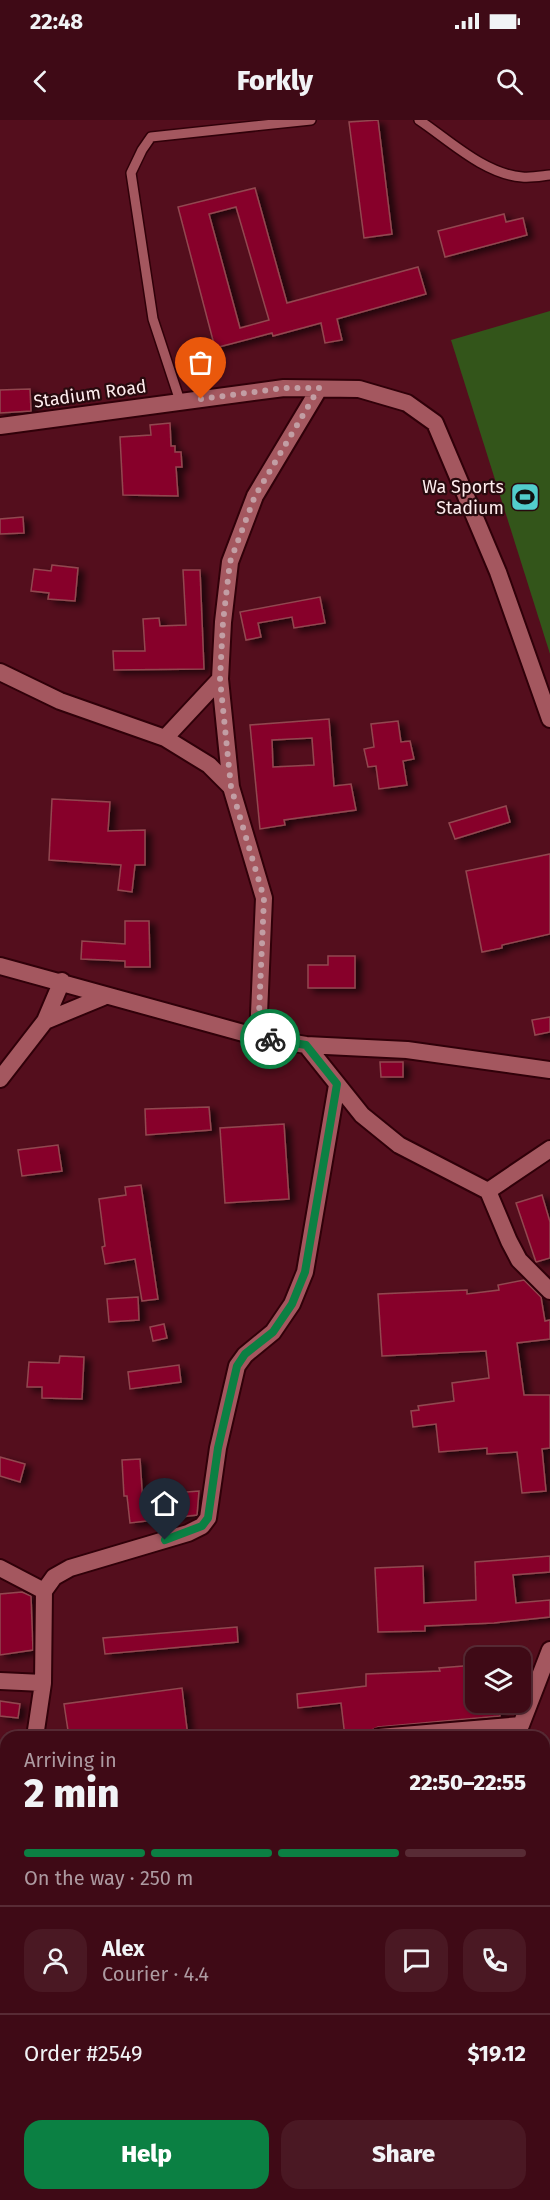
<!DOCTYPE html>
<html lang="en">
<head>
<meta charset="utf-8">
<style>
	:root { --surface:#3f0a16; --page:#4a1823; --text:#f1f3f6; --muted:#ad9aa1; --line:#582b35; --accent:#0b8043 }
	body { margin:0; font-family:"Fira Sans",sans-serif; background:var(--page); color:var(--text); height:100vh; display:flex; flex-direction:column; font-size:22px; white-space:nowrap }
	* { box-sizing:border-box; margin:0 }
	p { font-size:20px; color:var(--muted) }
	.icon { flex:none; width:33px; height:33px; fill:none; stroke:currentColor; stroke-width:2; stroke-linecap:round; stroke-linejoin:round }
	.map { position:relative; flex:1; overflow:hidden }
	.sheet { position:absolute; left:0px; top:1611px; width:550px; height:470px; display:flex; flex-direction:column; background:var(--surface); border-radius:18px 18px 0 0; box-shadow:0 2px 4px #0004,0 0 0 2px var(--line) }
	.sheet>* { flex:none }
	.fabs { position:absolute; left:465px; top:1527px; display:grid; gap:12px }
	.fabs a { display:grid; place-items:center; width:66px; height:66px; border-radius:12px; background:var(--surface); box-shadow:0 2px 4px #0004,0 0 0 2px var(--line); font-size:30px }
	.pin { position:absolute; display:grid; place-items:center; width:51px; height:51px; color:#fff; margin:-62px -26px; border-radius:50% 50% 50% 0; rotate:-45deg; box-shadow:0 0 6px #0007 }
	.pin .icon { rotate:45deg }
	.courier { position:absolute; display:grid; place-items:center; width:60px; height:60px; margin:-30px; border:4px solid #0b8043; border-radius:50%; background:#fff; color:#222; box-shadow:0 2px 8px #0007 }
	.headline em { font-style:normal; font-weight:800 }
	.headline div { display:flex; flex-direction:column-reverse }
	.headline { display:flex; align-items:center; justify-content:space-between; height:102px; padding:0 24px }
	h1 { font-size:39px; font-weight:800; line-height:45px }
	.bar { display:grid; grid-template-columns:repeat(4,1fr); gap:9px 6px; align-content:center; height:72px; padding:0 24px }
	.bar i { height:8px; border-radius:4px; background:var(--line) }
	.bar .active { background:var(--accent) }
	.bar p { grid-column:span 4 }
	.line { display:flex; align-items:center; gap:15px; padding:0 24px; border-top:2px solid var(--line) }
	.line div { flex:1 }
	.round { display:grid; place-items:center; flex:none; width:63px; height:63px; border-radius:18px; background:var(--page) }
	.button { display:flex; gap:12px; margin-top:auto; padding:12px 24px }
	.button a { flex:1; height:69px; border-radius:18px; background:var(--accent); color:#fff; font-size:24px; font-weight:800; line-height:69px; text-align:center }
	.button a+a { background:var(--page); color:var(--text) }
	.status { display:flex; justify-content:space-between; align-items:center; height:42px; padding:0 30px; background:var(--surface); direction:ltr }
	.status svg { height:16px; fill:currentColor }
	header { display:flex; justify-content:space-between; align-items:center; height:78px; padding:0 24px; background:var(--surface); font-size:27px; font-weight:800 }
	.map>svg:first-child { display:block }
	.green { fill:#33551a }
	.building { fill:#87002b; stroke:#924750; stroke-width:1.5; fill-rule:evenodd; filter:url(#shadow) }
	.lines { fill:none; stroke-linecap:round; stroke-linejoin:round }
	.service-casing { stroke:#300009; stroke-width:12 }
	.minor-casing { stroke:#300009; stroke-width:20 }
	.service { stroke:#a4575f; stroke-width:9 }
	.minor { stroke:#a4575f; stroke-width:16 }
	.done { stroke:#c29ea4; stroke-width:6; stroke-dasharray:0 10.8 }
	.route { stroke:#0b8043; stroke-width:8 }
	.labels { text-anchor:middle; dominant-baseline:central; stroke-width:4.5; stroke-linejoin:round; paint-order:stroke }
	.street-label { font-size:18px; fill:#feeced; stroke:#280a0e }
	.poi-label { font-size:18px; fill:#feeced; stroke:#280a0e; text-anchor:end }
</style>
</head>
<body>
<div class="status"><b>22:48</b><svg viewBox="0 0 49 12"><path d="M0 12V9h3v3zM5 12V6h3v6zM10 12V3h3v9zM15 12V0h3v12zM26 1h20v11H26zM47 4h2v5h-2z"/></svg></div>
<header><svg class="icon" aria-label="back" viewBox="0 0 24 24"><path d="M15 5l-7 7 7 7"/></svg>Forkly<svg class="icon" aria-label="search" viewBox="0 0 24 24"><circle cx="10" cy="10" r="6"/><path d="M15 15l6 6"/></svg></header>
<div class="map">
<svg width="550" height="2080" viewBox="0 0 550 2080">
	<defs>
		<filter id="shadow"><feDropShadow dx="6" dy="3.5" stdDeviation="3" flood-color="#0009"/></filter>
	</defs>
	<rect width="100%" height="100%" fill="#540e1d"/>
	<path class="green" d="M550 191V534L451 220Z"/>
	<path class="building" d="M378 0 392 114 364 118 349 2Z
		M255 68 287 183 418 147 426 174 337 199 342 220 325 223 321 203 273 216 272 213 215 228 178 87ZM236 87 269 200 240 208 209 94Z
		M504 94 506 102 523 98 527 115 445 137 438 111Z
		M30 269 31 291 0 293V270Z
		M170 303 171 326H175V332H181L182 347H176L178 376 123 375 120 317 151 315 150 305Z
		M23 397 24 413 0 414V399Z
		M52 445 78 448 75 481 48 479 49 473 31 471 34 449 51 451Z
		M183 450H200L204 549 114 550 113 531H145L143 499 159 498 160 506 186 505Z
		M320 477 325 503 294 508 292 497 258 503 261 517 246 520 240 492Z
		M329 599 334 666 351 664 356 690 284 700 285 705 260 709 250 605ZM312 618 314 645 273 647 272 620Z
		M398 601 401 622 410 621 414 639 403 641 407 665 379 669 376 646 368 647 364 629 374 627 371 604Z
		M52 679 110 682 108 711 145 710V745H135L132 772 118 770 121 745 49 740Z
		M506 686 510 702 455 719 449 703Z
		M550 734V814L502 825V828L482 832 466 751Z
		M125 801H149L150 847H125V841L81 839 82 821 125 824Z
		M328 836H355V868H308V845H328Z
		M550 897V912L535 915 532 900Z
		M380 942H403V957H381Z
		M209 987 211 1010 146 1015 145 989Z
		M284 1004 289 1079 225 1083 220 1008Z
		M58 1025 62 1051 22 1056 18 1030Z
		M141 1065 158 1179 142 1181 135 1139 105 1144 102 1127 105 1126 99 1079 126 1075 125 1067Z
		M542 1075 550 1102V1138L536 1142 516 1083Z
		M524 1160 541 1177 545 1201 550 1200V1219L517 1223 524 1275H550V1328L542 1329 546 1371 522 1373 517 1332 487 1334V1328L439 1332 436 1304 413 1307 411 1291 419 1290 418 1286 454 1281 452 1263 489 1258 486 1231 382 1236 378 1174 467 1170V1174L499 1170 498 1165Z
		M138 1177 139 1200 109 1202 107 1179Z
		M164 1204 167 1218 153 1221 150 1207Z
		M60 1236 84 1237 82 1279 42 1278V1267H27L29 1242 59 1243Z
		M179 1245 181 1262 130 1269 128 1252Z
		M0 1337 25 1344 20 1362 0 1356Z
		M140 1339 143 1384 175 1381 174 1373 199 1371 197 1395 130 1403 127 1376H124L122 1340Z
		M550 1436V1452L513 1455 516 1483 550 1480V1497L494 1503 425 1506V1511L378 1512 375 1448 423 1446 424 1483 476 1480 475 1442Z
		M22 1472 31 1476 33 1530 0 1535V1474Z
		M237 1507 238 1522 105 1534 103 1518Z
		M476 1545V1582H499L500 1596 378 1607 370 1611 360 1612 361 1615 345 1617 341 1583 298 1588 297 1574 366 1566V1554L440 1551 439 1548Z
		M182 1568 188 1617H69L64 1584Z
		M0 1581 20 1584 18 1598 0 1596Z"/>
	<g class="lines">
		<g class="service-casing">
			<path id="service" d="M419 0C449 20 484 54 522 57 531 58 541 56 550 55
				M180 281 153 199 131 53 142 30 151 17 311 0"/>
		</g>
		<g class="minor-casing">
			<path id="minor" d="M0 306 284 268 359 269 407 283 435 303 498 452 550 599
				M0 552 60 581 165 618 209 645 231 667
				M165 618 220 559
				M0 846 258 917 306 925 407 930 550 950
				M45 901 103 877
				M258 917 264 778 231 667 220 559 223 502 230 442 255 376 319 269
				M306 925 362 995 399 1025 488 1071 509 1121 519 1140 550 1171
				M0 959 45 901 62 861
				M488 1071 550 1029
				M0 1448 44 1471
				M0 1561 43 1563
				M35 1617 43 1563 44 1471 54 1457 70 1448 188 1413 202 1406 208 1398 218 1328 237 1246 245 1235 273 1212 292 1184 305 1152 337 965
				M379 1617 521 1605 550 1530
				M544 1750H550
				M0 1801H6
				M0 2031 6 2026
				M335 2080 336 2074"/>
		</g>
		<use href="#service" class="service"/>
		<use href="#minor" class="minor"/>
	</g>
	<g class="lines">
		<path class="done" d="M201 279 284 268H319L255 376 230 442 223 502 220 559 231 667 264 778 258 917 270 919"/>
		<path class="route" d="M165 1420 202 1406 208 1398 218 1328 237 1246 245 1234 273 1212 292 1184 305 1152 337 964 306 925 270 919"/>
	</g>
	<defs>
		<g id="stadium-square" transform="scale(1.5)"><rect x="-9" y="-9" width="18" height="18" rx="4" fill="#52cdcc" stroke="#280a0e"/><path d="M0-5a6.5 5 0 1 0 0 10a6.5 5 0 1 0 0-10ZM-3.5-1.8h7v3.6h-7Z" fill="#111"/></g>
	</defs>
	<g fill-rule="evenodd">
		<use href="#stadium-square" x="525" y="377"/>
	</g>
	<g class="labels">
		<g class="street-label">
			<text transform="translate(90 274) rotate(-8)">Stadium Road</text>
		</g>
		<g class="poi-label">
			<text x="504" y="367">Wa Sports<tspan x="504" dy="21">Stadium</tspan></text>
		</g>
	</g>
</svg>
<div class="fabs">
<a><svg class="icon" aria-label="layers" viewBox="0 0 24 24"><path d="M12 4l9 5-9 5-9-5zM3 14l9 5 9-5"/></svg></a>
</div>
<div class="pin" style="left:201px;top:279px;background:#ea580c"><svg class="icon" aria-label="bag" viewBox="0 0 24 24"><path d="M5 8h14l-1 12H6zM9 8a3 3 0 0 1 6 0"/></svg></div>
<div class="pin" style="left:165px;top:1420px;background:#1f2937"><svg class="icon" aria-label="home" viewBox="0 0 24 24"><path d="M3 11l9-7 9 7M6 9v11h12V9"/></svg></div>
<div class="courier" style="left:270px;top:919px"><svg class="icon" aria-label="bike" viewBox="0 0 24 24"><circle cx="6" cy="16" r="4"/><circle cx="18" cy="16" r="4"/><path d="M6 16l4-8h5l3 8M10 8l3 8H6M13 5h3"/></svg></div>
<section class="sheet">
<div class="headline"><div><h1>2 min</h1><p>Arriving in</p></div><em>22:50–22:55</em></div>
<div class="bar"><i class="active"></i><i class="active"></i><i class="active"></i><i></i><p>On the way · 250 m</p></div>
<div class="line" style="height:108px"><a class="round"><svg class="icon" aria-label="person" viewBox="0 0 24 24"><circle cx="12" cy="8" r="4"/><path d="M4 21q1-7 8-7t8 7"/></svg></a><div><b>Alex</b><p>Courier · 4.4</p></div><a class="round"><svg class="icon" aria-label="chat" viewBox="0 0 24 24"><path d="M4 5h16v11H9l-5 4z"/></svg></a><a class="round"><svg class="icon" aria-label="phone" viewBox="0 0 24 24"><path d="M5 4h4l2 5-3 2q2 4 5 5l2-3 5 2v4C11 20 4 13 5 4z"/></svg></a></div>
<div class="line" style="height:78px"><div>Order #2549</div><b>$19.12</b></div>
<div class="button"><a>Help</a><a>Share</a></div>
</section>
</div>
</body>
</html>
